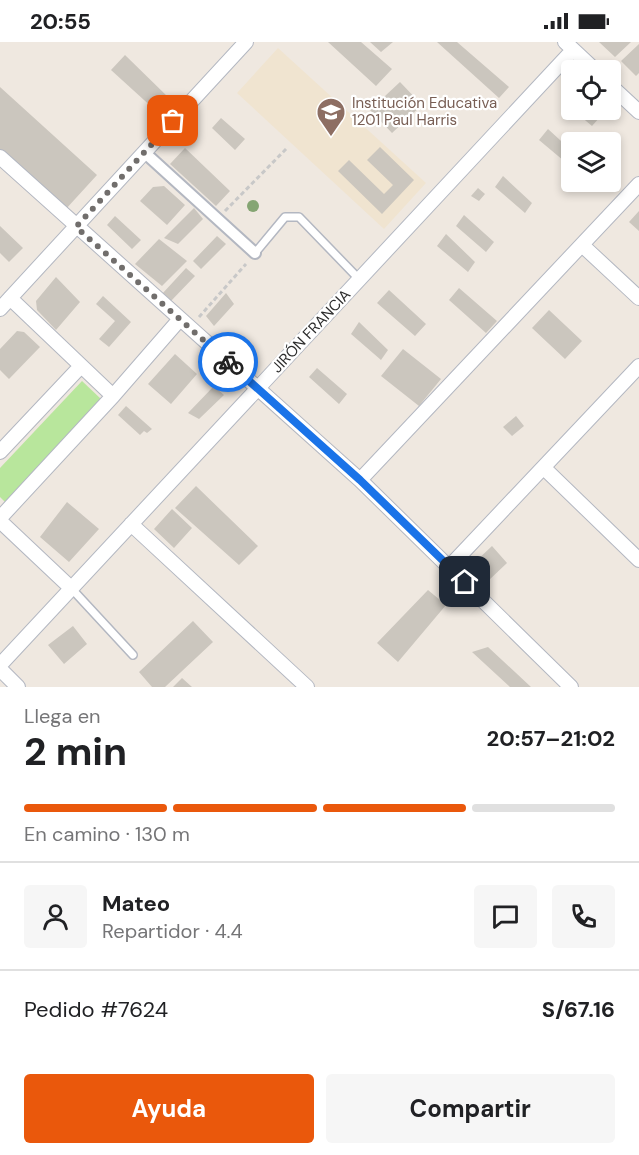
<!DOCTYPE html>
<html lang="es">
<head>
<meta charset="utf-8">
<style>
	:root { --surface:#fff; --page:#f6f6f6; --text:#202124; --muted:#757577; --line:#e0e0e0; --accent:#ea580c }
	body { margin:0; font-family:"DM Sans",sans-serif; background:var(--page); color:var(--text); height:100vh; display:flex; flex-direction:column; font-size:22px; white-space:nowrap }
	* { box-sizing:border-box; margin:0 }
	p { font-size:20px; color:var(--muted) }
	.icon { flex:none; width:33px; height:33px; fill:none; stroke:currentColor; stroke-width:2; stroke-linecap:round; stroke-linejoin:round }
	.map { position:relative; height:645px; overflow:hidden }
	.sheet { display:flex; flex-direction:column; background:var(--surface); flex:1 }
	.sheet>* { flex:none }
	.tools { position:absolute; left:561px; top:18px; display:grid; gap:12px }
	.tools a { display:grid; place-items:center; width:60px; height:60px; border-radius:6px; background:var(--surface); box-shadow:0 3px 9px #0003; font-size:30px }
	.pin { position:absolute; display:grid; place-items:center; width:51px; height:51px; color:#fff; margin:-26px; border-radius:12px; box-shadow:0 3px 9px #0006 }
	.courier { position:absolute; display:grid; place-items:center; width:60px; height:60px; margin:-30px; border:4px solid #1a73e8; border-radius:50%; background:#fff; color:#222; box-shadow:0 2px 8px #0007 }
	.headline em { font-style:normal; font-weight:700 }
	.headline div { display:flex; flex-direction:column-reverse }
	.headline { display:flex; align-items:center; justify-content:space-between; height:102px; padding:0 24px }
	h1 { font-size:39px; font-weight:700; line-height:45px }
	.bar { display:grid; grid-template-columns:repeat(4,1fr); gap:9px 6px; align-content:center; height:72px; padding:0 24px }
	.bar i { height:8px; border-radius:4px; background:var(--line) }
	.bar .current { background:var(--accent) }
	.bar p { grid-column:span 4 }
	.line { display:flex; align-items:center; gap:15px; padding:0 24px; border-top:2px solid var(--line) }
	.line div { flex:1 }
	.round { display:grid; place-items:center; flex:none; width:63px; height:63px; border-radius:6px; background:var(--page) }
	.primary-button { display:flex; gap:12px; margin-top:auto; padding:12px 24px }
	.primary-button a { flex:1; height:69px; border-radius:6px; background:var(--accent); color:#fff; font-size:24px; font-weight:700; line-height:69px; text-align:center }
	.primary-button a+a { background:var(--page); color:var(--text) }
	.status { display:flex; justify-content:space-between; align-items:center; height:42px; padding:0 30px; background:var(--surface); direction:ltr }
	.status svg { height:16px; fill:currentColor }
	.map>svg:first-child { display:block }
	.education { fill:#f0e4d0 }
	.green { fill:#b8e69c }
	.building { fill:#cbc6be }
	.lines { fill:none; stroke-linecap:round; stroke-linejoin:round }
	.service-casing { stroke:#b3b7c1; stroke-width:10 }
	.pedestrian-casing { stroke:#b3b7c1; stroke-width:14 }
	.minor-casing { stroke:#b3b7c1; stroke-width:16 }
	.path { stroke:#c8c8c8; stroke-width:3; stroke-dasharray:4.5 3; stroke-linecap:butt }
	.service { stroke:#fff; stroke-width:7 }
	.pedestrian { stroke:#fff; stroke-width:10 }
	.minor { stroke:#fff; stroke-width:14 }
	.tree { fill:#85a573 }
	.done { stroke:#716e6c; stroke-width:6; stroke-dasharray:0 10.8 }
	.route { stroke:#1a73e8; stroke-width:8 }
	.labels { text-anchor:middle; dominant-baseline:central; stroke-width:4.5; stroke-linejoin:round; paint-order:stroke }
	.education-label { font-size:15px; fill:#785e54; stroke:#fff; text-anchor:start }
	.street-label { font-size:15px; fill:#2d2d2d; stroke:#fff }
</style>
</head>
<body>
<div class="status"><b>20:55</b><svg viewBox="0 0 49 12"><path d="M0 12V9h3v3zM5 12V6h3v6zM10 12V3h3v9zM15 12V0h3v12zM26 1h20v11H26zM47 4h2v5h-2z"/></svg></div>
<div class="map">
<svg width="639" height="645" viewBox="0 0 639 645">
	<rect width="100%" height="100%" fill="#efe8e0"/>
	<path class="education" d="M278 6 426 141 384 187 237 51Z"/>
	<path class="green" d="M82 339 101 357 5 460 0 455V426Z"/>
	<path class="building" d="M328 0H361L392 27 376 44Z
		M370 0H393L381 10Z
		M437 0H457L509 45 499 56Z
		M599 0H631L615 15Z
		M639 2V31L636 34 621 19Z
		M125 13 168 55 155 68 111 28Z
		M400 40 422 63 392 91 370 68Z
		M0 45 97 133 65 168 0 108Z
		M572 46V66L562 58Z
		M573 68H592L600 75 592 84Z
		M221 76 245 97 235 108 212 86Z
		M548 87 572 109 570 124 539 98Z
		M380 105 414 138 382 172 338 129 349 118 384 152 393 143 367 118Z
		M185 106 230 149 216 164 170 122Z
		M503 134 532 161 525 171 495 145Z
		M164 144 185 163 167 183 140 159 153 145Z
		M478 146 485 152 479 159 471 154Z
		M194 166 203 177 178 202 164 196Z
		M639 169V189L629 180Z
		M464 173 494 200 486 210 456 184Z
		M115 174 141 198 132 207 107 183Z
		M0 184 23 206 9 220 0 211Z
		M446 192 475 220 468 230 437 204Z
		M217 194 226 202 201 227 193 219Z
		M159 197 187 219 162 244 135 222Z
		M186 226 195 234 170 260 162 252Z
		M56 235 80 260 56 288 37 268 36 259Z
		M459 246 497 279 486 291 449 258Z
		M389 248 426 282 415 294 377 261Z
		M226 251 234 262 214 284 206 274Z
		M103 254 131 280 109 305 99 297 115 279 96 262Z
		M549 268 582 299 565 317 532 286Z
		M359 280 388 308 381 318 351 292Z
		M17 289 24 290 40 305 9 337 0 328V307Z
		M403 307 441 337 419 364 381 334Z
		M175 312 197 332 171 362 148 342Z
		M317 326 347 352 339 362 309 335Z
		M214 344 224 353 199 377 188 371Z
		M126 364 152 387 147 391 144 389 140 393 118 373Z
		M516 374 524 384 512 394 503 385Z
		M196 444 258 504 239 523 175 466Z
		M67 460 99 487 69 520 40 495Z
		M172 467 192 486 174 506 154 487Z
		M492 504 507 521 488 539 472 523Z
		M428 548 446 563 398 620 377 601Z
		M193 579 213 600 165 645H152L139 630Z
		M73 584 87 602 64 622 48 603Z
		M488 605 531 645H510L472 610Z
		M182 636 192 645H173Z"/>
	<g class="lines">
		<g class="service-casing">
			<path id="service" d="M255 211 285 175H299L359 237
				M71 546 133 613"/>
		</g>
		<g class="pedestrian-casing">
			<path id="pedestrian" d="M144 110 255 211"/>
		</g>
		<g class="minor-casing">
			<path id="minor" d="M565 0 595 28
				M610 43 639 70
				M0 115 360 438 571 645
				M582 203 639 256
				M0 267 246 0
				M113 354 180 277
				M0 410 81 324
				M544 426 639 518
				M360 438 639 142
				M0 476 113 354 10 256
				M0 479 71 546
				M131 482 307 645
				M450 524 639 324
				M0 623 573 8
				M0 627 18 645"/>
		</g>
		<path class="path" d="M225 169 287 106
			M199 275 246 222"/>
		<use href="#service" class="service"/>
		<use href="#pedestrian" class="pedestrian"/>
		<use href="#minor" class="minor"/>
	</g>
	<circle class="tree" cx="253" cy="164" r="6"/>
	<g class="lines">
		<path class="done" d="M173 79 76 185 228 320"/>
		<path class="route" d="M228 320 360 438 465 540"/>
	</g>
	<defs>
		<g id="school-pin" transform="scale(1.5)"><path d="M0 17L-7.5 6A9.5 9.5 0 1 1 7.5 6Z" fill="#8d6e63" stroke="#fff"/><path d="M0-5L7-2L0 1L-7-2ZM-4 1L0 2.5L4 1V4Q0 6-4 4Z" fill="#fff"/></g>
	</defs>
	<g fill-rule="evenodd">
		<use href="#school-pin" x="331" y="70"/>
	</g>
	<g class="labels">
		<g class="education-label">
			<text x="352" y="61">Institución Educativa<tspan x="352" dy="17">1201 Paul Harris</tspan></text>
		</g>
		<g class="street-label">
			<text transform="translate(311 289) rotate(-47)">JIRÓN FRANCIA</text>
		</g>
	</g>
</svg>
<div class="tools">
<a><svg class="icon" aria-label="locate" viewBox="0 0 24 24"><circle cx="12" cy="12" r="6"/><path d="M12 2v4M12 18v4M2 12h4M18 12h4"/></svg></a>
<a><svg class="icon" aria-label="layers" viewBox="0 0 24 24"><path d="M12 4l9 5-9 5-9-5zM3 14l9 5 9-5"/></svg></a>
</div>
<div class="pin" style="left:173px;top:79px;background:#ea580c"><svg class="icon" aria-label="bag" viewBox="0 0 24 24"><path d="M5 8h14l-1 12H6zM9 8a3 3 0 0 1 6 0"/></svg></div>
<div class="pin" style="left:465px;top:540px;background:#1f2937"><svg class="icon" aria-label="home" viewBox="0 0 24 24"><path d="M3 11l9-7 9 7M6 9v11h12V9"/></svg></div>
<div class="courier" style="left:228px;top:320px"><svg class="icon" aria-label="bike" viewBox="0 0 24 24"><circle cx="6" cy="16" r="4"/><circle cx="18" cy="16" r="4"/><path d="M6 16l4-8h5l3 8M10 8l3 8H6M13 5h3"/></svg></div>
</div>
<section class="sheet">
<div class="headline"><div><h1>2 min</h1><p>Llega en</p></div><em>20:57–21:02</em></div>
<div class="bar"><i class="current"></i><i class="current"></i><i class="current"></i><i></i><p>En camino · 130 m</p></div>
<div class="line" style="height:108px"><a class="round"><svg class="icon" aria-label="person" viewBox="0 0 24 24"><circle cx="12" cy="8" r="4"/><path d="M4 21q1-7 8-7t8 7"/></svg></a><div><b>Mateo</b><p>Repartidor · 4.4</p></div><a class="round"><svg class="icon" aria-label="chat" viewBox="0 0 24 24"><path d="M4 5h16v11H9l-5 4z"/></svg></a><a class="round"><svg class="icon" aria-label="phone" viewBox="0 0 24 24"><path d="M5 4h4l2 5-3 2q2 4 5 5l2-3 5 2v4C11 20 4 13 5 4z"/></svg></a></div>
<div class="line" style="height:78px"><div>Pedido #7624</div><b>S/67.16</b></div>
<div class="primary-button"><a>Ayuda</a><a>Compartir</a></div>
</section>
</body>
</html>
